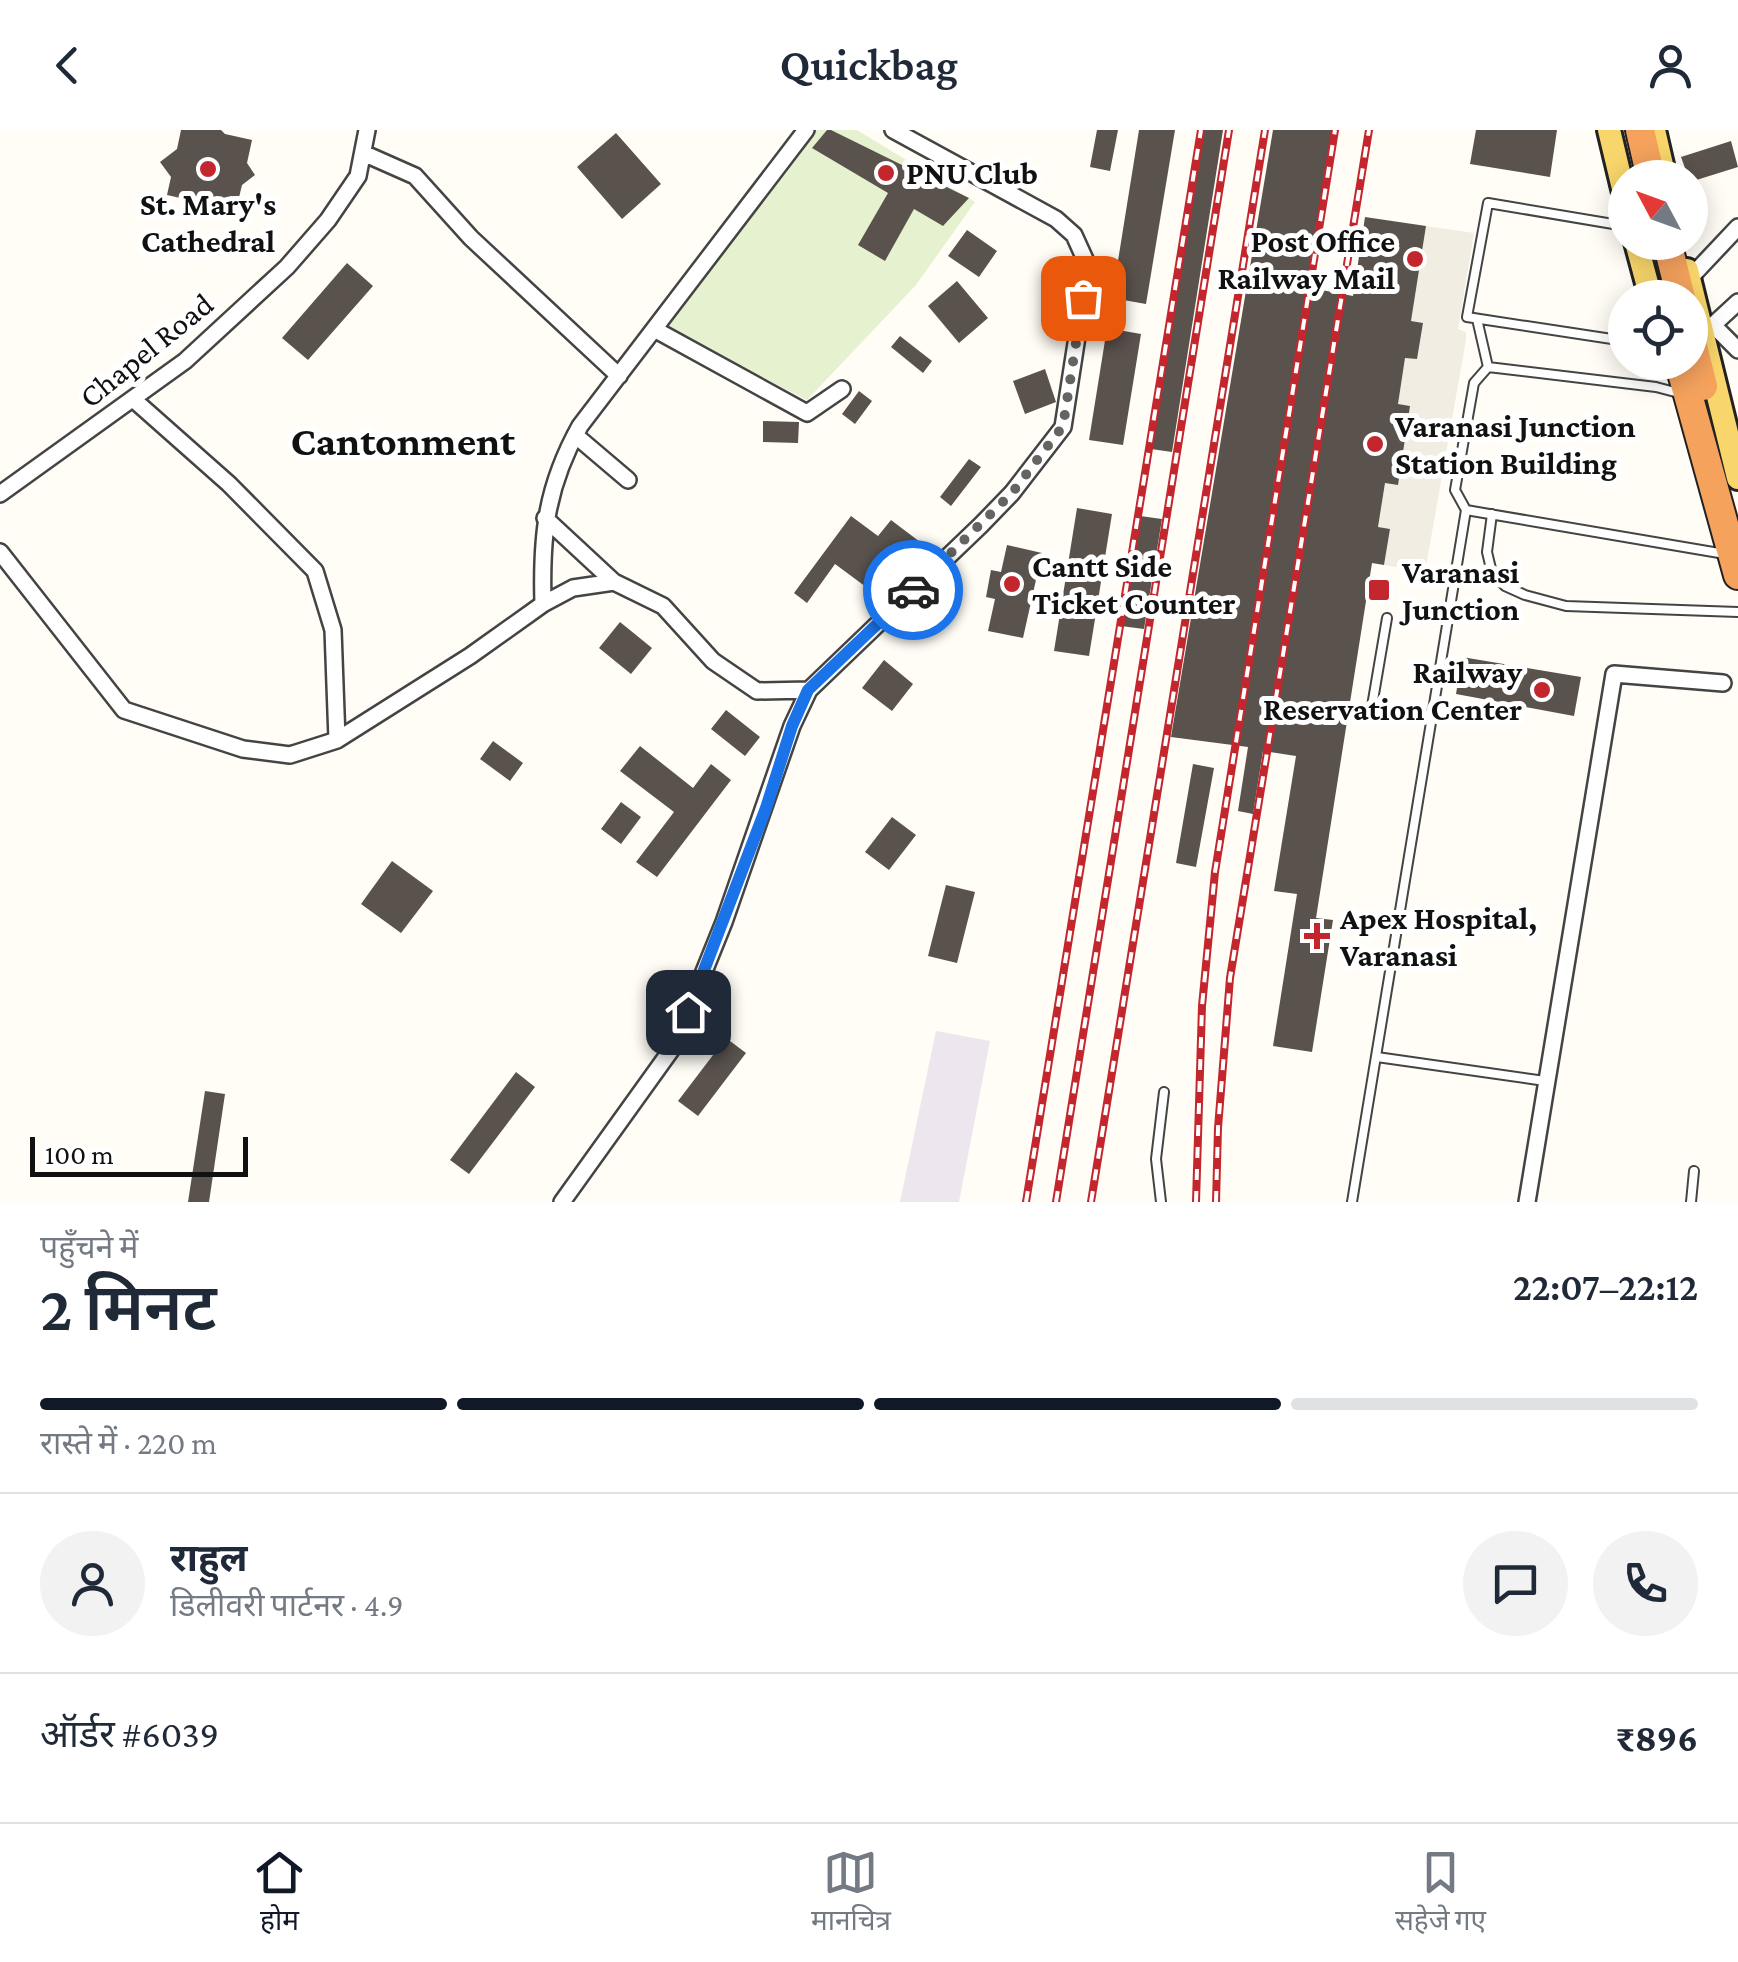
<!DOCTYPE html>
<html lang="hi">
<head>
<meta charset="utf-8">
<style>
	:root { --surface:#fff; --page:#f2f2f3; --text:#1f2937; --muted:#747a83; --line:#e0e1e3; --accent:#111827 }
	body { margin:0; font-family:"Crimson Pro","Noto Sans Devanagari",serif; background:var(--page); color:var(--text); height:100vh; display:flex; flex-direction:column; font-size:38px; white-space:nowrap }
	* { box-sizing:border-box; margin:0 }
	p { font-size:32px; color:var(--muted) }
	.icon { flex:none; width:55px; height:55px; fill:none; stroke:currentColor; stroke-width:2; stroke-linecap:round; stroke-linejoin:round }
	.map { position:relative; height:1072px; overflow:hidden }
	.panel { display:flex; flex-direction:column; background:var(--surface); flex:1 }
	.panel>* { flex:none }
	.needle { width:65px; rotate:311deg }
	.fabs { position:absolute; left:1608px; top:30px; display:grid; gap:20px }
	.fabs a { display:grid; place-items:center; width:100px; height:100px; border-radius:50%; background:var(--surface); box-shadow:0 5px 25px #0003; font-size:50px }
	.scale { position:absolute; left:30px; bottom:25px; width:218px; box-sizing:border-box; padding-left:10px; border:5px solid #111; border-top:0; font-size:28px; line-height:35px; white-space:nowrap; color:#111; -webkit-text-stroke:8px #fff; paint-order:stroke }
	.pin { position:absolute; display:grid; place-items:center; width:85px; height:85px; color:#fff; margin:-42px; border-radius:20px; box-shadow:0 5px 15px #0006 }
	.courier { position:absolute; display:grid; place-items:center; width:100px; height:100px; margin:-50px; border:8px solid #1a73e8; border-radius:50%; background:#fff; color:#222; box-shadow:0 2px 12px #0007 }
	.head em { font-style:normal; font-weight:600 }
	.head div { display:flex; flex-direction:column-reverse }
	.head { display:flex; align-items:center; justify-content:space-between; height:170px; padding:0 40px }
	h1 { font-size:65px; font-weight:600; line-height:75px }
	.bar { display:grid; grid-template-columns:repeat(4,1fr); gap:15px 10px; align-content:center; height:120px; padding:0 40px }
	.bar i { height:12px; border-radius:8px; background:var(--line) }
	.bar .on { background:var(--accent) }
	.bar p { grid-column:span 4 }
	.line { display:flex; align-items:center; gap:25px; padding:0 40px; border-top:2px solid var(--line) }
	.line div { flex:1 }
	.round { display:grid; place-items:center; flex:none; width:105px; height:105px; border-radius:52px; background:var(--page) }
	header { display:flex; justify-content:space-between; align-items:center; height:130px; padding:0 40px; background:var(--surface); font-size:45px; font-weight:600 }
	.menu { display:flex; justify-content:space-around; align-items:center; height:140px; border-top:2px solid var(--line); background:var(--surface); font-size:28px; color:var(--muted) }
	.menu a { display:grid; justify-items:center; gap:5px }
	.menu .on { color:var(--accent) }
	.map>svg:first-child { display:block }
	.industrial { fill:#eee6ef }
	.pitch { fill:#e6f2cf }
	.plaza { fill:#f1ede2 }
	.building { fill:#5a524d }
	.lines { fill:none; stroke-linecap:round; stroke-linejoin:round }
	.lane-casing { stroke:#444; stroke-width:12 }
	.street-casing { stroke:#444; stroke-width:20 }
	.primary-casing { stroke:#222; stroke-width:28 }
	.highway-casing { stroke:#222; stroke-width:32 }
	.lane { stroke:#fff; stroke-width:8 }
	.street { stroke:#fff; stroke-width:15 }
	.primary { stroke:#f9d66b; stroke-width:22 }
	.highway { stroke:#f5a25d; stroke-width:28 }
	.rail-casing { stroke:#c4262e; stroke-width:8 }
	.rail { stroke:#fff; stroke-width:4; stroke-dasharray:11; stroke-linecap:butt }
	.done { stroke:#646461; stroke-width:10; stroke-dasharray:0 18 }
	.route { stroke:#1a73e8; stroke-width:12 }
	.poi-dot { fill:#c4262e; stroke:#fff; stroke-width:4 }
	.labels { text-anchor:middle; dominant-baseline:central; stroke-width:10; stroke-linejoin:round; paint-order:stroke }
	.poi-label { font-size:32px; font-weight:bold; fill:#111; stroke:#fff; text-anchor:start }
	.street-label { font-size:32px; fill:#111; stroke:#fff }
	.district-label { font-size:42px; font-weight:bold; fill:#111; stroke:#fff }
</style>
</head>
<body>
<header><svg class="icon" aria-label="back" viewBox="0 0 24 24"><path d="M15 5l-7 7 7 7"/></svg>Quickbag<svg class="icon" aria-label="person" viewBox="0 0 24 24"><circle cx="12" cy="8" r="4"/><path d="M4 21q1-7 8-7t8 7"/></svg></header>
<div class="map">
<svg width="1738" height="1072" viewBox="0 0 1738 1072">
	<rect width="100%" height="100%" fill="#fffdf5"/>
	<path class="industrial" d="M936 901 990 911 959 1072H900Z"/>
	<path class="pitch" d="M810 0H857L975 72 916 155 807 270 663 197Z"/>
	<path class="plaza" d="M1426 96 1474 103 1458 199 1466 202V210L1425 442 1384 435 1390 399 1378 397 1385 353 1398 354 1410 276 1398 274 1405 228 1417 229 1423 193 1411 191Z"/>
	<path class="building" d="M181 0H221L225 4 252 10 247 33 255 45 242 55 236 80 215 75 201 86 189 70 167 65 171 47 160 32 177 19Z
		M827 0H831L969 68 943 96 914 79 885 131 858 115 888 63 812 18Z
		M1097 0H1118L1110 41 1090 37Z
		M1139 0H1175L1146 174 1112 168Z
		M1202 0H1223L1172 322 1151 319Z
		M1273 0H1332L1306 157 1353 166 1365 87 1426 96 1411 191 1423 193 1417 229 1405 228 1398 274 1410 276 1398 355 1385 353 1378 397 1390 399 1384 435 1372 433 1316 788 1333 790 1312 922 1273 916 1297 764 1274 761 1296 626 1263 621 1253 684 1238 681 1248 617 1171 607Z
		M1476 0H1557L1550 47 1470 34Z
		M616 3 661 54 622 89 577 37Z
		M1731 11 1738 37 1690 52 1681 27Z
		M967 100 997 121 979 147 948 126Z
		M347 133 373 156 308 230 282 208Z
		M957 151 988 188 959 213 928 176Z
		M1107 198 1141 204 1123 315 1089 310Z
		M900 206 932 231 923 243 891 217Z
		M1045 239 1056 272 1025 284 1013 251Z
		M859 261 872 271 855 294 842 284Z
		M763 291 799 292 798 313 763 312Z
		M969 329 981 337 951 376 940 367Z
		M1077 378 1112 384 1089 526 1054 521Z
		M851 386 878 406 891 390 928 418 885 471 835 434 807 473 794 463Z
		M1140 386 1162 389 1144 499 1121 496Z
		M1007 415 1042 423 1023 508 988 501 995 469 986 467 991 440 1001 442Z
		M620 492 652 518 631 544 599 518Z
		M1462 527 1581 547 1574 586 1456 564Z
		M884 530 913 554 892 581 862 558Z
		M726 580 760 607 745 626 711 599Z
		M493 611 523 633 510 651 480 629Z
		M640 616 693 658 711 634 731 650 657 747 636 732 674 682 620 641Z
		M1193 634 1214 638 1196 737 1176 733Z
		M621 672 641 687 621 714 601 699Z
		M892 687 916 705 889 740 865 722Z
		M392 731 433 761 401 803 361 774Z
		M946 755 975 762 957 833 928 826Z
		M726 908 746 923 698 986 678 971Z
		M516 942 535 957 469 1044 450 1030Z
		M205 961 225 964 209 1072H188Z"/>
	<g class="lines">
		<g class="lane-casing">
			<path id="lane" d="M1625 96 1488 73 1467 187 1625 211
				M1477 189 1488 237
				M1675 262 1656 257 1488 237 1474 253 1455 360 1466 380 1725 424
				M1492 384 1487 422 1492 443 1505 456 1525 465 1566 476 1738 482
				M1387 488 1372 576 1434 586
				M1377 927 1545 951
				M1161 1072 1156 1029 1164 962
				M1352 1072 1466 380
				M1691 1072 1694 1041"/>
		</g>
		<g class="street-casing">
			<path id="street" d="M363 23 415 46 471 108 619 246
				M1689 149 1738 97
				M1713 195 1738 220
				M654 199 807 283 842 259
				M1703 200 1713 195 1738 172
				M133 269 229 354 315 441 333 500 337 610 470 526 543 474 573 458 614 452 663 476 713 531 757 561 809 560
				M575 305 628 350
				M0 364 185 231 287 137 328 90 358 46 367 0
				M545 388 614 452
				M0 422 124 580 243 619 290 625 337 610
				M543 474C541 405 546 357 580 296L806 0
				M562 1072 674 916 724 792 792 596 809 560 981 395 1012 363 1063 297 1088 136 1074 105 1056 89 893 0
				M1527 1072 1614 544 1723 553"/>
		</g>
		<g class="primary-casing">
			<path id="primary" d="M1609 0 1625 67
				M1654 0 1665 48
				M1636 112 1651 168
				M1687 140 1738 348"/>
		</g>
		<g class="highway-casing">
			<path id="highway" d="M1640 0 1651 48
				M1667 112 1681 168
				M1690 205 1703 256
				M1679 232 1738 445"/>
		</g>
		<use href="#lane" class="lane"/>
		<use href="#street" class="street"/>
		<use href="#primary" class="primary"/>
		<use href="#highway" class="highway"/>
		<g class="rail-casing">
			<path id="rail" d="M1026 1072 1201 0
				M1056 1072 1229 0
				M1091 1072 1265 0
				M1196 1072 1202 876 1215 742 1335 0
				M1216 1072 1218 998 1230 848 1369 0"/>
		</g>
		<use href="#rail" class="rail"/>
	</g>
	<g class="lines">
		<path class="done" d="M913 460 1012 363 1063 296 1083 168"/>
		<path class="route" d="M688 882 766 678 792 596 808 560 913 460"/>
	</g>
	<g class="poi-dot">
		<circle cx="208" cy="39" r="10"/>
		<circle cx="886" cy="43" r="10"/>
		<circle cx="1415" cy="129" r="10"/>
		<circle cx="1375" cy="314" r="10"/>
		<circle cx="1012" cy="454" r="10"/>
		<rect x="1367" y="448" width="24" height="24" rx="5"/>
		<circle cx="1542" cy="560" r="10"/>
		<path d="M1312 791h10v10h10v10h-10v10h-10v-10h-10v-10h10z"/>
	</g>
	<g class="labels">
		<g class="poi-label">
			<text x="906" y="43">PNU Club</text>
			<text x="208" y="74" text-anchor="middle">St. Mary's<tspan x="208" dy="37">Cathedral</tspan></text>
			<text x="1395" y="111" text-anchor="end">Post Office<tspan x="1395" dy="37">Railway Mail</tspan></text>
			<text x="1395" y="296">Varanasi Junction<tspan x="1395" dy="37">Station Building</tspan></text>
			<text x="1032" y="436">Cantt Side<tspan x="1032" dy="37">Ticket Counter</tspan></text>
			<text x="1402" y="442">Varanasi<tspan x="1402" dy="37">Junction</tspan></text>
			<text x="1522" y="542" text-anchor="end">Railway<tspan x="1522" dy="37">Reservation Center</tspan></text>
			<text x="1340" y="788">Apex Hospital,<tspan x="1340" dy="37">Varanasi</tspan></text>
		</g>
		<g class="street-label">
			<text transform="translate(146 220) rotate(-39)">Chapel Road</text>
		</g>
		<g class="district-label">
			<text x="403" y="310">Cantonment</text>
		</g>
	</g>
</svg>
<div class="fabs">
<a><svg class="needle" viewBox="-14 -14 28 28"><path d="M0-13l5 13h-10z" fill="#e53935"/><path d="M0 13l5-13h-10z" fill="#747a83"/></svg></a>
<a><svg class="icon" aria-label="locate" viewBox="0 0 24 24"><circle cx="12" cy="12" r="6"/><path d="M12 2v4M12 18v4M2 12h4M18 12h4"/></svg></a>
</div>
<div class="scale">100 m</div>
<div class="pin" style="left:1083px;top:168px;background:#ea580c"><svg class="icon" aria-label="bag" viewBox="0 0 24 24"><path d="M5 8h14l-1 12H6zM9 8a3 3 0 0 1 6 0"/></svg></div>
<div class="pin" style="left:688px;top:882px;background:#1f2937"><svg class="icon" aria-label="home" viewBox="0 0 24 24"><path d="M3 11l9-7 9 7M6 9v11h12V9"/></svg></div>
<div class="courier" style="left:913px;top:460px"><svg class="icon" aria-label="car" viewBox="0 0 24 24"><path d="M5 17H2v-5l4-1 3-4h7l3 4 3 1v5h-3M9 17h6M6 11h13"/><circle cx="7" cy="17" r="2"/><circle cx="17" cy="17" r="2"/></svg></div>
</div>
<section class="panel">
<div class="head"><div><h1>2 मिनट</h1><p>पहुँचने में</p></div><em>22:07–22:12</em></div>
<div class="bar"><i class="on"></i><i class="on"></i><i class="on"></i><i></i><p>रास्ते में · 220 m</p></div>
<div class="line" style="height:180px"><a class="round"><svg class="icon" aria-label="person" viewBox="0 0 24 24"><circle cx="12" cy="8" r="4"/><path d="M4 21q1-7 8-7t8 7"/></svg></a><div><b>राहुल</b><p>डिलीवरी पार्टनर · 4.9</p></div><a class="round"><svg class="icon" aria-label="chat" viewBox="0 0 24 24"><path d="M4 5h16v11H9l-5 4z"/></svg></a><a class="round"><svg class="icon" aria-label="phone" viewBox="0 0 24 24"><path d="M5 4h4l2 5-3 2q2 4 5 5l2-3 5 2v4C11 20 4 13 5 4z"/></svg></a></div>
<div class="line" style="height:130px"><div>ऑर्डर #6039</div><b>₹896</b></div>
</section>
<nav class="menu">
<a class="on"><svg class="icon" aria-label="home" viewBox="0 0 24 24"><path d="M3 11l9-7 9 7M6 9v11h12V9"/></svg>होम</a>
<a><svg class="icon" aria-label="map" viewBox="0 0 24 24"><path d="M3 6l6-2 6 2 6-2v14l-6 2-6-2-6 2zM9 4v14M15 6v14"/></svg>मानचित्र</a>
<a><svg class="icon" aria-label="saved" viewBox="0 0 24 24"><path d="M7 4h10v16l-5-4-5 4z"/></svg>सहेजे गए</a>
</nav>
</body>
</html>
